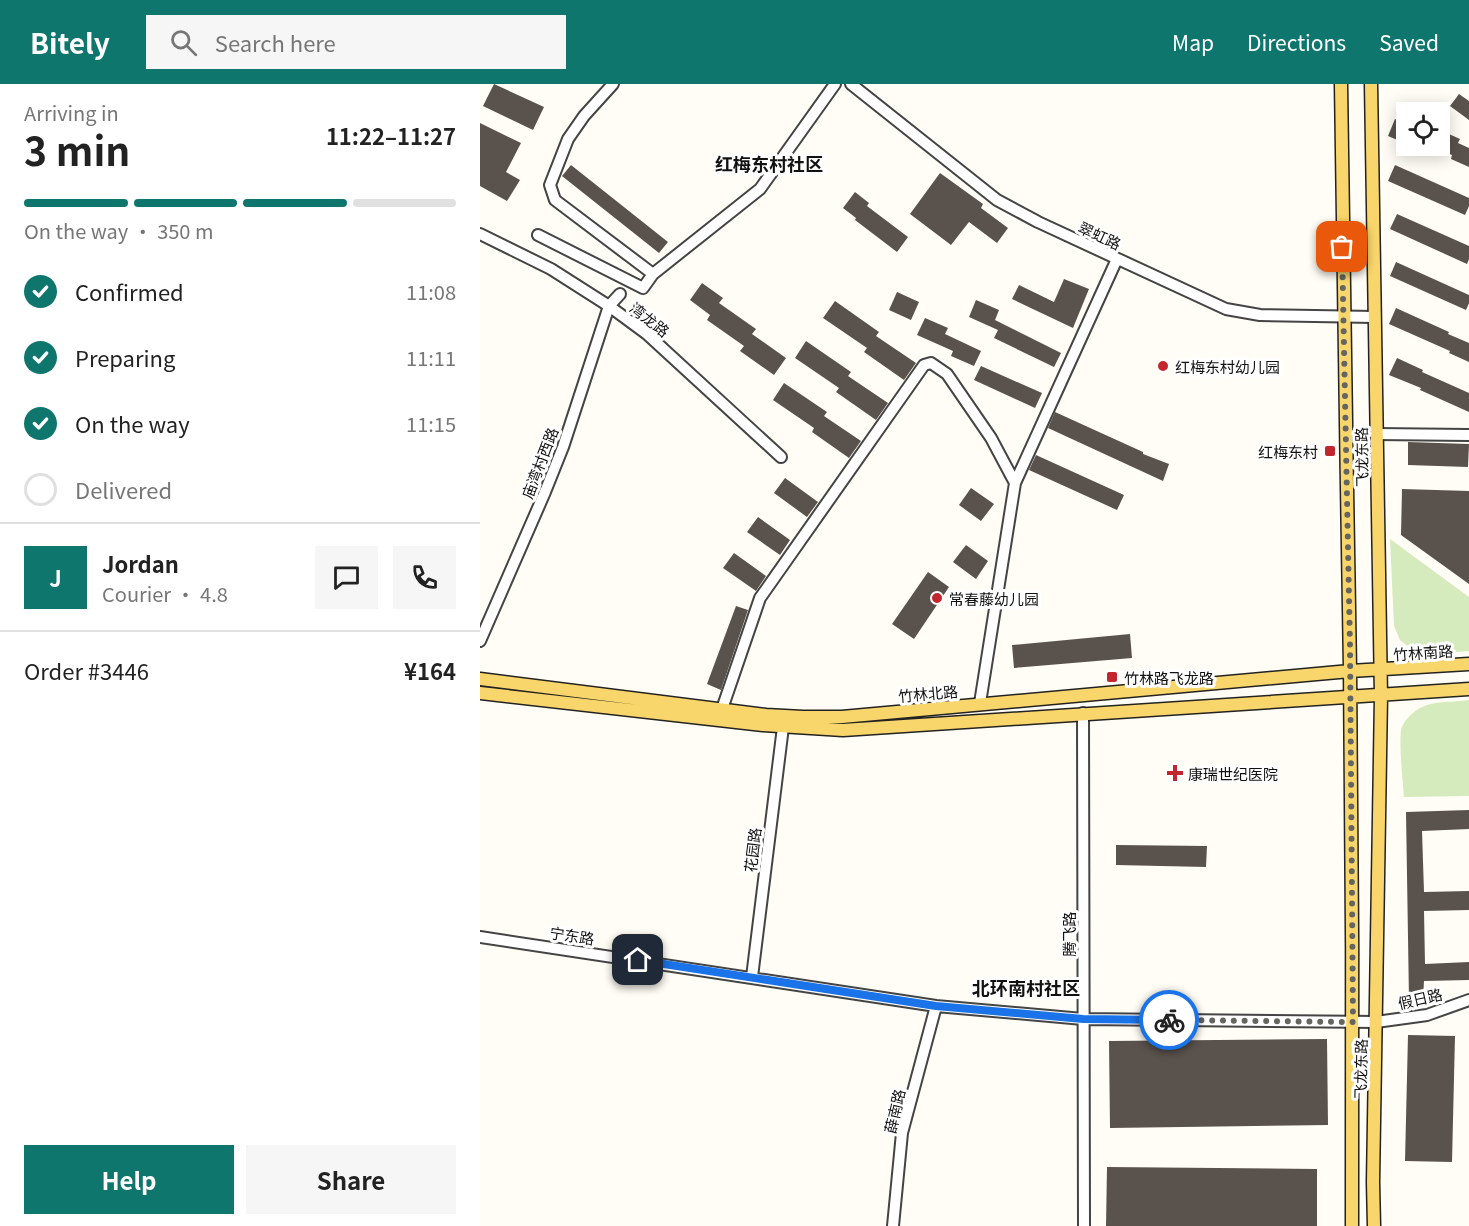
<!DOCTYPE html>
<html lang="en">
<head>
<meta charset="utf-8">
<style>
	:root { --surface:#fff; --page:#f6f6f6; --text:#222; --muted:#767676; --line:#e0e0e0; --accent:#0f766e }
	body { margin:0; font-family:Georgia,"Noto Sans SC",serif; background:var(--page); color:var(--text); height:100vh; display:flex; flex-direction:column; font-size:22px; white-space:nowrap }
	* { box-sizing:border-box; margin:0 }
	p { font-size:20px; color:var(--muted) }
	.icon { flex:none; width:33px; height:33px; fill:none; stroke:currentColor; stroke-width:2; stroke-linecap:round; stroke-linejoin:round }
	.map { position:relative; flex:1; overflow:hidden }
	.details { display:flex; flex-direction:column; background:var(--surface); width:480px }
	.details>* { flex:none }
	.controls { position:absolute; left:916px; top:18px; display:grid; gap:12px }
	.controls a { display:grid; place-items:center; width:54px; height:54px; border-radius:0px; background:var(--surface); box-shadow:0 3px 15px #0003; font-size:30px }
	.pin { position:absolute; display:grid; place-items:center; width:51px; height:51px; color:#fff; margin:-26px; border-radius:12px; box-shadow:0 3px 9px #0006 }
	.courier { position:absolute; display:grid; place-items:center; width:60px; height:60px; margin:-30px; border:4px solid #1a73e8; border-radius:50%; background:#fff; color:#222; box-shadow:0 2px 8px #0007 }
	.headline em { font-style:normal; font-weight:700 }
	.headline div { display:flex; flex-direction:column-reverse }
	.headline { display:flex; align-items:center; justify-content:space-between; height:102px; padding:0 24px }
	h1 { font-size:39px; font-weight:700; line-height:45px }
	.bar { display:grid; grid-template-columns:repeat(4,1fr); gap:9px 6px; align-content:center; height:72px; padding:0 24px }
	.bar i { height:8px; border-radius:4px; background:var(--line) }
	.bar .current { background:var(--accent) }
	.bar p { grid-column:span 4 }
	.line { display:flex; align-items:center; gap:15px; padding:0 24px; border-top:2px solid var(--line) }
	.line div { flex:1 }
	.round { display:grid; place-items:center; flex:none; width:63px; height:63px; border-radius:0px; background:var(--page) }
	ol { padding:0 24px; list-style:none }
	li { display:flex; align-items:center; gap:18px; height:66px }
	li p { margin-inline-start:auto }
	li .icon { padding:6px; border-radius:50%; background:var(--accent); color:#fff; stroke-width:4 }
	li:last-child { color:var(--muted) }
	li i { width:33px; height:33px; border:3px solid var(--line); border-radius:50% }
	.cta { display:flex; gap:12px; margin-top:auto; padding:12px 24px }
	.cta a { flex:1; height:69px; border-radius:0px; background:var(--accent); color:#fff; font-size:24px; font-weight:700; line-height:69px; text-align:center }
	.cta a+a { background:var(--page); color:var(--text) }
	header { display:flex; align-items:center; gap:36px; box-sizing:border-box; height:84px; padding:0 30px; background:var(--accent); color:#fff }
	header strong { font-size:28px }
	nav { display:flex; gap:33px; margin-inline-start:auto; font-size:21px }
	.search { width:420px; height:54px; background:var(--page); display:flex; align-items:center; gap:15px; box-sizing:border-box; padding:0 21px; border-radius:0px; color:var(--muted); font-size:22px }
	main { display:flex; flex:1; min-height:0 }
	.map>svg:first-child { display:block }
	.green { fill:#d5ebbd }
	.building { fill:#5a524d }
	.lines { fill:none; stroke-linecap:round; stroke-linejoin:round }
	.minor-casing { stroke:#444; stroke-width:14 }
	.major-casing { stroke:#222; stroke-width:15 }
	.minor { stroke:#fff; stroke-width:10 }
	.major { stroke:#f9d66b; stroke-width:12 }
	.done { stroke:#646461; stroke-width:6; stroke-dasharray:0 10.8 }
	.route { stroke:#1a73e8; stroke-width:8 }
	.poi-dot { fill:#c4262e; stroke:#fff; stroke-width:2 }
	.labels { text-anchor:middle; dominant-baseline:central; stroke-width:6; stroke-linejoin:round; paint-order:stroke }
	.street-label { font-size:15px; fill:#111; stroke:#fff }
	.poi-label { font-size:15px; fill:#111; stroke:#fff; text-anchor:start }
	.quarter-label { font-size:18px; font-weight:bold; fill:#111; stroke:#fff }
</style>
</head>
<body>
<header>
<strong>Bitely</strong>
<div class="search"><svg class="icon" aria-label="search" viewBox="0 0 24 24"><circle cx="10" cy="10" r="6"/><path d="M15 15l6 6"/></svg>Search here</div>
<nav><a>Map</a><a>Directions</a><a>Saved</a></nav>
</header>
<main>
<section class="details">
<div class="headline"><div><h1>3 min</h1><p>Arriving in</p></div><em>11:22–11:27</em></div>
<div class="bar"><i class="current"></i><i class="current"></i><i class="current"></i><i></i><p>On the way · 350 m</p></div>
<ol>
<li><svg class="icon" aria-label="check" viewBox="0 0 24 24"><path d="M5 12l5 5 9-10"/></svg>Confirmed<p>11:08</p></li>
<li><svg class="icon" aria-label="check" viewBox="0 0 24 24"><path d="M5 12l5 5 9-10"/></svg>Preparing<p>11:11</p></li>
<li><svg class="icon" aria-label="check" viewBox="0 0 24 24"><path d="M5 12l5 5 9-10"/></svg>On the way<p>11:15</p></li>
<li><i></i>Delivered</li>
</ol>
<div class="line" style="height:108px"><b class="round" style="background:var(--accent);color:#fff">J</b><div><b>Jordan</b><p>Courier · 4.8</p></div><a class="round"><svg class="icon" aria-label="chat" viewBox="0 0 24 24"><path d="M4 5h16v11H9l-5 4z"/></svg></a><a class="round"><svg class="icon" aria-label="phone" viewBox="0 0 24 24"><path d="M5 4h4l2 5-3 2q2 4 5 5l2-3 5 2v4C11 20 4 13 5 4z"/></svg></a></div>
<div class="line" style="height:78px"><div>Order #3446</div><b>¥164</b></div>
<div class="cta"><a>Help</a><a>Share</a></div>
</section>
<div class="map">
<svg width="989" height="1142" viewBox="0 0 989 1142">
	<rect width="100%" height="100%" fill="#fffdf5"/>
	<path class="green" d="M910 455 989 513V567L950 570 934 567 920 556 914 542Z
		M989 616V712L924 713C923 699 918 653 922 643 926 633 937 624 947 621 959 617 976 618 989 616Z"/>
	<path class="building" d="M14 0 64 23 53 46 3 22Z
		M979 10 989 17V36L970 22Z
		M915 35 927 41V60L908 52Z
		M0 39 41 59 26 88 40 96 27 117 0 102Z
		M960 46 980 55 978 59 989 64V83L971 75 972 71 960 66Z
		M91 81 188 158 179 169 82 92Z
		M915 81 989 114V122L985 131 908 97Z
		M460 89 503 120 501 124 528 144 517 159 489 138 471 161 430 130Z
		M375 108 389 119 387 122 428 153 417 168 375 136 376 134 363 124Z
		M917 130 989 162V175L987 180 910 145Z
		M916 178 989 211V219L986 226 910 192Z
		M584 195 609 205 593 244 532 215 539 201 574 218Z
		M222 199 243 214 239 219 276 245 272 250 306 274 294 291 260 267 264 262 227 236 230 231 210 216Z
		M417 208 439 218 431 236 409 226Z
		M496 216 519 226 515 236 581 269 574 283 514 254 518 246 489 233Z
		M355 217 399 248 396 252 436 279 424 296 384 268 387 264 343 234Z
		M916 224 969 248 968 250 989 259V278L969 269 970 267 909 240Z
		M445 234 468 244 465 250 501 267 494 282 471 272 473 267 437 251Z
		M326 257 371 288 368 292 408 319 396 336 356 308 359 304 315 274Z
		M917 274 943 286 942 288 989 309V328L940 306 941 304 909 291Z
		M501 282 562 309 555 324 494 296Z
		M304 299 347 328 344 332 381 357 369 374 332 348 334 344 293 316Z
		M575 328 663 368V370L689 380 683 397 568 344Z
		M928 358 989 360 988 383 928 381Z
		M556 371 644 411 637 426 549 386Z
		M305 394 338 418 327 433 294 409Z
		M491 404 514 420 501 437 479 421Z
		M922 405 989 407V500L921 451Z
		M278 433 310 456 300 471 267 448Z
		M486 461 508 477 496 495 473 478Z
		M254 469 286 492 276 507 243 484Z
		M448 488 469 503 434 555 412 540Z
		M256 522 268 526 241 606 227 600Z
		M650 550 652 574 534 584 532 561Z
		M989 726V745L942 747 944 808 989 807V826L944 827 945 880 989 878V896L944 897 943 916H929L926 728Z
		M636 761 727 762 726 783 636 781Z
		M928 951 975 952 972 1078 925 1077Z
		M847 955 848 1041 630 1044 629 957Z
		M627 1083 837 1085V1142H626Z"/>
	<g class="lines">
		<g class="minor-casing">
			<path id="minor" d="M133 0 104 32 88 55 70 101 75 116 173 190
				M371 0 517 116 558 138 746 225 780 231 894 233
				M0 150 71 185 129 222 167 250 301 373
				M58 151 163 204 173 190 280 105 355 0
				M896 350 989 351
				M535 399 637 175
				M0 557 65 408 83 363 129 222 140 210
				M242 625 280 514 444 281 451 279 467 290 511 354 535 399 500 619
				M603 629 604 1142
				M0 853 456 922 603 935 896 938 947 931 989 916
				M272 893 303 643
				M413 1142 422 1049 456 922"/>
		</g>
		<g class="major-casing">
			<path id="major" d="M861 0C863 195 867 390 870 585 872 771 873 956 872 1142
				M891 0 901 612 893 1098 894 1142
				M0 595 286 631 323 633H362L870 587 989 580
				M0 609 283 641 363 646 989 605"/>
		</g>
		<use href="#minor" class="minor"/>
		<use href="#major" class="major"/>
	</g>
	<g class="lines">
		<path class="done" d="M689 936 873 938 870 563 862 163"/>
		<path class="route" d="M158 876 456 922 603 935 689 936"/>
	</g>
	<g class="poi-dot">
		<circle cx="683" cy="282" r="6"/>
		<rect x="844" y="361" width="12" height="12" rx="3"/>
		<circle cx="457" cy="514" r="6"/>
		<rect x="626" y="587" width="12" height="12" rx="3"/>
		<path d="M692 680h6v6h6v6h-6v6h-6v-6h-6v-6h6z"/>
	</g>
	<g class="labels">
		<g class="street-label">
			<text transform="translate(620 151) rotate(25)">翠虹路</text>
			<text transform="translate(170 235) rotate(38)">湾龙路</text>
			<text transform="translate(881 373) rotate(-91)">飞龙东路</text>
			<text transform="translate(59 379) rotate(-69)">庙湾村西路</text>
			<text transform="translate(943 568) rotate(-4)">竹林南路</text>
			<text transform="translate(448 609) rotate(-5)">竹林北路</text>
			<text transform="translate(272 766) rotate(-83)">花园路</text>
			<text transform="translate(588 850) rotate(-90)">腾飞路</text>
			<text transform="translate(92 851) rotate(9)">宁东路</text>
			<text transform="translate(940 914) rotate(-13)">假日路</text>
			<text transform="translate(880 985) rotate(-89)">飞龙东路</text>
			<text transform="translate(414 1027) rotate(-77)">薛南路</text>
		</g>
		<g class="poi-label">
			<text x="695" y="282">红梅东村幼儿园</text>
			<text x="838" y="367" text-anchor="end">红梅东村</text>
			<text x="469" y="514">常春藤幼儿园</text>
			<text x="644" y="593">竹林路飞龙路</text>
			<text x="708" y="689">康瑞世纪医院</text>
		</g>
		<g class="quarter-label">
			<text x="289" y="79">红梅东村社区</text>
			<text x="546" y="903">北环南村社区</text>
		</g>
	</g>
</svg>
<div class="controls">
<a><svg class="icon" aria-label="locate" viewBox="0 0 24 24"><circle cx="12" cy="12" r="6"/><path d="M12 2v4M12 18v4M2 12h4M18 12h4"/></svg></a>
</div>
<div class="pin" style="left:862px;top:163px;background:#ea580c"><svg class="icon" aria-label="bag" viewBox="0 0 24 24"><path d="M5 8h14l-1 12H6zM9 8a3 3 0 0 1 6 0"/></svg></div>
<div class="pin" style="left:158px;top:876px;background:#1f2937"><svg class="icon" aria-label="home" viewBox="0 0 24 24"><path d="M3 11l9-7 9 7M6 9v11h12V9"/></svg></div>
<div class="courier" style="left:689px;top:936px"><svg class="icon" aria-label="bike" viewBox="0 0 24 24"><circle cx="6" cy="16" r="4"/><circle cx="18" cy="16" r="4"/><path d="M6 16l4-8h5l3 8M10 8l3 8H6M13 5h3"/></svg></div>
</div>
</main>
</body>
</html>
